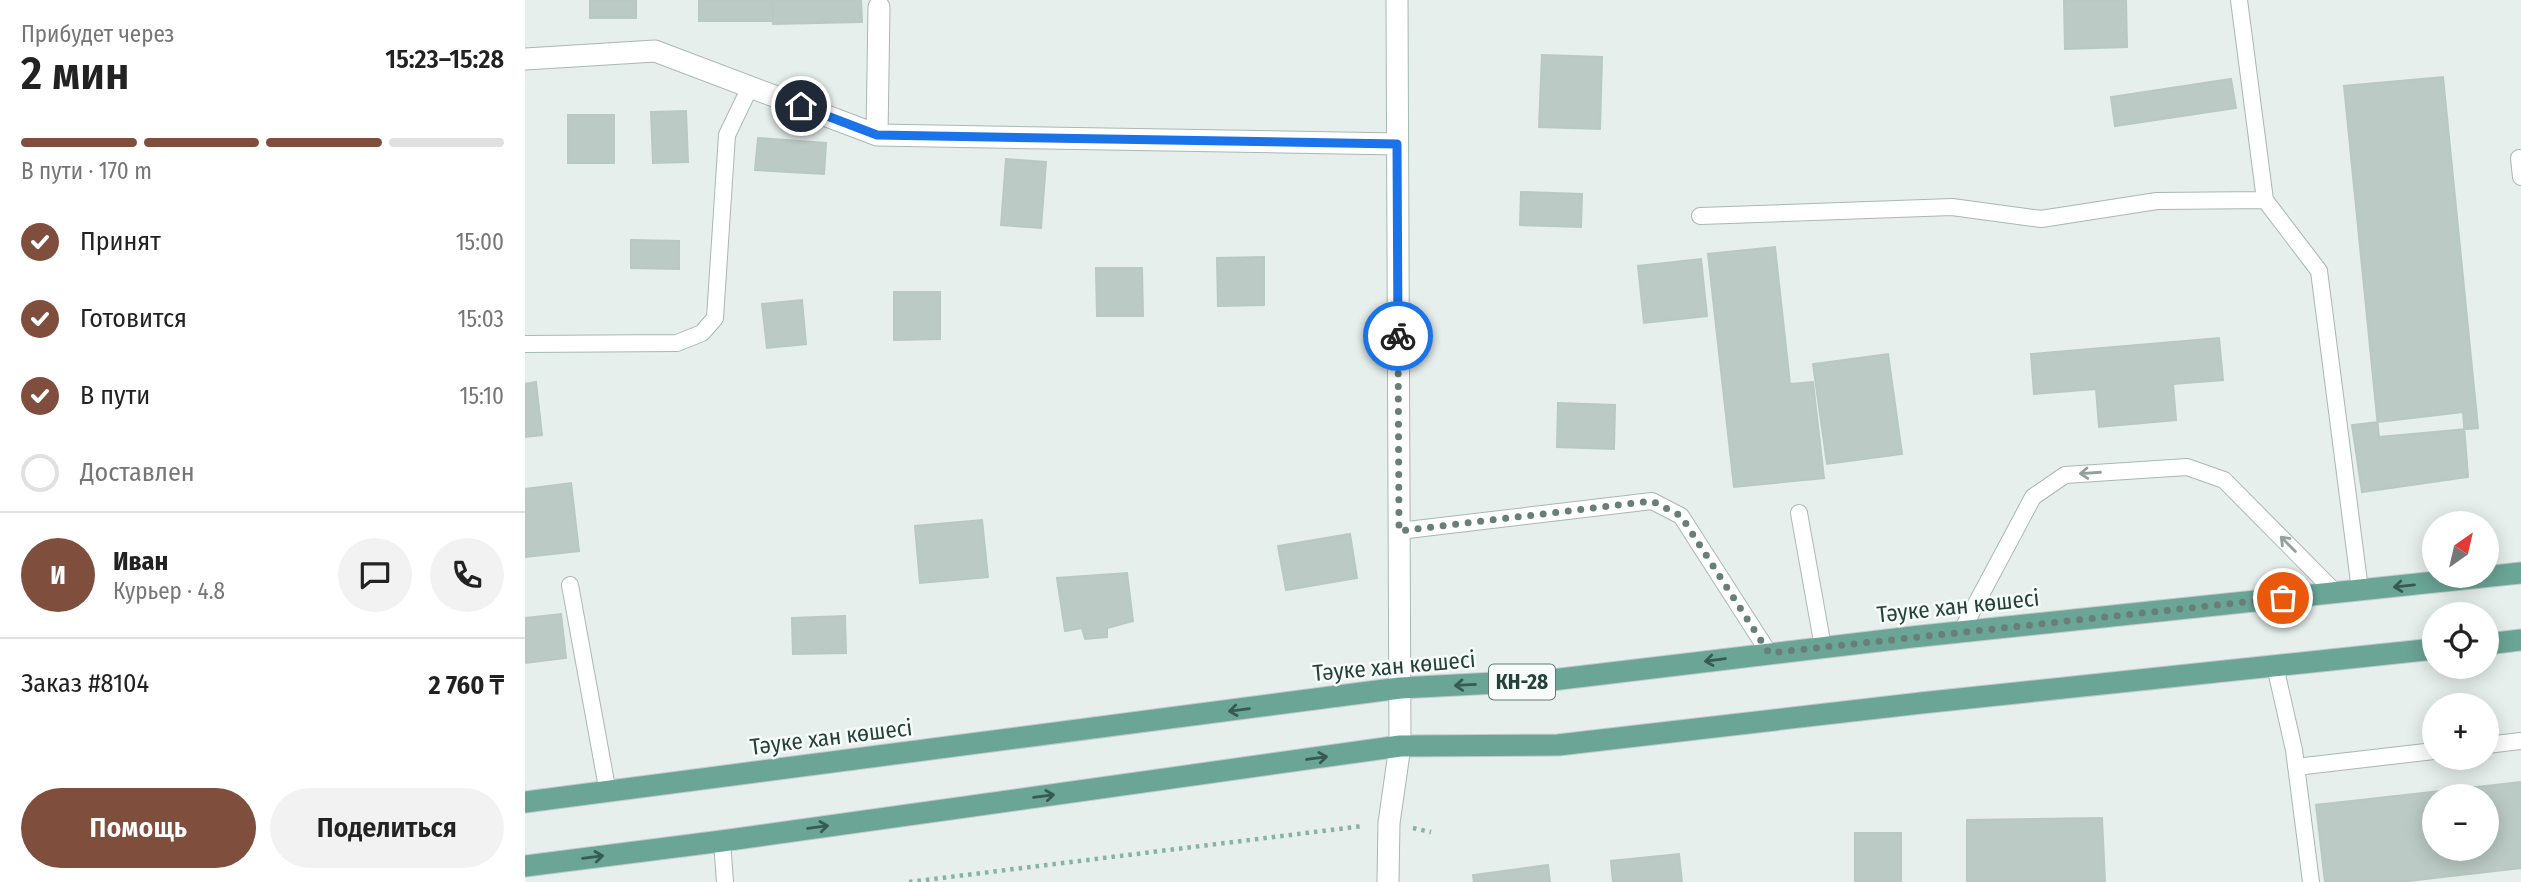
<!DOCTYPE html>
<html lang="ru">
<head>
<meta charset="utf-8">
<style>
	:root { --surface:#fff; --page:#f2f2f2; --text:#222; --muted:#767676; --line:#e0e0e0; --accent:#804e3d }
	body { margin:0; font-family:"Fira Sans Condensed",sans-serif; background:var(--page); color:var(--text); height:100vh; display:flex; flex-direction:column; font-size:26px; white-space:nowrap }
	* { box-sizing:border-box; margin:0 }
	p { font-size:23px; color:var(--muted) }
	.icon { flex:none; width:38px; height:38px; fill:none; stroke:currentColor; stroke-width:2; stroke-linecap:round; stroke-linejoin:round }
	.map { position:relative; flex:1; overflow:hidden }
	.drawer { display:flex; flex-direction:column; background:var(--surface); width:525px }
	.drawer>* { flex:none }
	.needle { width:46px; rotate:34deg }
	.tools { position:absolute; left:1897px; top:511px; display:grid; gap:14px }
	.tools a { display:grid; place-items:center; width:77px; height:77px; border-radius:50%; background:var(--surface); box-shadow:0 4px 18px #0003; font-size:35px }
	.pin { position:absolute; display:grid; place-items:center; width:60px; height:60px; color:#fff; margin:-30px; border:4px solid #fff; border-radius:50%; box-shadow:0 2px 7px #0007 }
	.courier { position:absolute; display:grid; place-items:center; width:70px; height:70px; margin:-35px; border:5px solid #1a73e8; border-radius:50%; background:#fff; color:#222; box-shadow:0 2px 9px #0007 }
	.headline em { font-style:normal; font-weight:600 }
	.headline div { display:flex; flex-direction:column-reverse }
	.headline { display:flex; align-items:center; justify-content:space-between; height:119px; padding:0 21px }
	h1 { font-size:46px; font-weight:600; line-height:52px }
	.bar { display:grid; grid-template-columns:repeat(4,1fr); gap:10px 7px; align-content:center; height:84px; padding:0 21px }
	.bar i { height:9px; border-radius:5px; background:var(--line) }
	.bar .on { background:var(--accent) }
	.bar p { grid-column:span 4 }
	.line { display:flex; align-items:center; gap:18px; padding:0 21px; border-top:2px solid var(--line) }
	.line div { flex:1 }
	.round { display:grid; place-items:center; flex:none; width:74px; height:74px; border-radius:37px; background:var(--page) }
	ol { padding:0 21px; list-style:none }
	li { display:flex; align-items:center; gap:21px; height:77px }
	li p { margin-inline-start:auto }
	li .icon { padding:7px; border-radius:50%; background:var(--accent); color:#fff; stroke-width:4 }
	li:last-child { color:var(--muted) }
	li i { width:38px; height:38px; border:4px solid var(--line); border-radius:50% }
	.primary-button { display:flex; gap:14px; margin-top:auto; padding:14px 21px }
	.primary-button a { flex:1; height:80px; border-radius:42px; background:var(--accent); color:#fff; font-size:28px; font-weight:600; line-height:80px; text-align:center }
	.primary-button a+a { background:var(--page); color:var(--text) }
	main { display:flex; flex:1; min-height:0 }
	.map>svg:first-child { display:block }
	.building { fill:#bbcac4; stroke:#b8c9c2; stroke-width:2; fill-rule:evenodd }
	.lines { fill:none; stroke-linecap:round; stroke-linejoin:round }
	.service-casing { stroke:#a8b8b2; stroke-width:18 }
	.minor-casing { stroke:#a8b8b2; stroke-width:23 }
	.primary-casing { stroke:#c2cac8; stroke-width:23 }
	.path { stroke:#86b3a5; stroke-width:4.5; stroke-dasharray:3.5 5; stroke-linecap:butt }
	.service { stroke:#fff; stroke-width:16 }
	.minor { stroke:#fff; stroke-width:21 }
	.primary { stroke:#6aa596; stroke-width:21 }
	.oneway { stroke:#92a09c }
	.oneway2 { stroke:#365b51 }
	.done { stroke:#687f78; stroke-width:7; stroke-dasharray:0 12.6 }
	.route { stroke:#1a73e8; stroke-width:9 }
	.labels { text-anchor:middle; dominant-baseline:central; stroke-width:5; stroke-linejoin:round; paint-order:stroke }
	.shield { fill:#f7fbf9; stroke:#637a73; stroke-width:2 }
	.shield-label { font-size:21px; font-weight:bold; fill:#24423a }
	.street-label { font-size:23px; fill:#24423a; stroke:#f7fbf9 }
</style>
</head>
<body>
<main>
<section class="drawer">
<div class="headline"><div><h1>2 мин</h1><p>Прибудет через</p></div><em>15:23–15:28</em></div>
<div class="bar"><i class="on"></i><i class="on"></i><i class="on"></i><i></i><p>В пути · 170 m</p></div>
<ol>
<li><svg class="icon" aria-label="check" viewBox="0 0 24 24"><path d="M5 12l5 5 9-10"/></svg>Принят<p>15:00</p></li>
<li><svg class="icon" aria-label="check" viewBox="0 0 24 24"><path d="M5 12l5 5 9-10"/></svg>Готовится<p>15:03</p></li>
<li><svg class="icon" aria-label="check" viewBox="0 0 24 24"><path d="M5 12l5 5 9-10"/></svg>В пути<p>15:10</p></li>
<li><i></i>Доставлен</li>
</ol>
<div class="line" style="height:126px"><b class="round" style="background:var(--accent);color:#fff">И</b><div><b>Иван</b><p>Курьер · 4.8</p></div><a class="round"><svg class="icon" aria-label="chat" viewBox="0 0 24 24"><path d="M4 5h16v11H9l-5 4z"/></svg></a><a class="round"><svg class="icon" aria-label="phone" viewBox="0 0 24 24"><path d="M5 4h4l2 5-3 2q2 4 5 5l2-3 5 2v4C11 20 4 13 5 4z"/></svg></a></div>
<div class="line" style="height:91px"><div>Заказ #8104</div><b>2 760 ₸</b></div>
<div class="primary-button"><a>Помощь</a><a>Поделиться</a></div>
</section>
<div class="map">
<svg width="1996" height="882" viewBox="0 0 1996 882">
	<rect width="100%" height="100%" fill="#e6efeb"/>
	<path class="building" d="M65 0H111V18H65Z
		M174 0H248V21H174Z
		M247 0H336L337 22 248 24Z
		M1539 0H1601L1602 47 1540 49Z
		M1017 55 1077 57 1075 129 1014 127Z
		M1918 77 1953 428 1854 437 1819 86Z
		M1706 79 1711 108 1590 126 1586 97Z
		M161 111 163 162 128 163 126 112Z
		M43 115H89V163H43Z
		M233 138 301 143 299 174 230 170Z
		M481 159 521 162 516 228 476 225Z
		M996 192 1057 194 1056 227 995 225Z
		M106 240 154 241V269L106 268Z
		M1250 247 1265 384 1288 382 1299 478 1209 487 1183 254Z
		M739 257V305L693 306 692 258Z
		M1176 259 1182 316 1119 323 1113 266Z
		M571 268H617L618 316H572Z
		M369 292H415V339L369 340Z
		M277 300 281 344 242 348 237 304Z
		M1694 338 1698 380 1648 384 1651 420 1574 427 1571 389 1509 394 1506 354Z
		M1363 354 1377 454 1302 464 1288 364Z
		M11 382 17 435 0 437V384Z
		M1033 403 1090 405 1089 449 1032 447Z
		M1938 412 1943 477 1837 492 1827 425Z
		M46 483 54 551 0 557V489Z
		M457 520 463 577 395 583 390 526Z
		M825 534 832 578 761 590 753 546Z
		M602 573 608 621 582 628V637L560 639 557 628 540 631 532 578Z
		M36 614 41 658 0 663V618Z
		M320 616 321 653 268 654 267 618Z
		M1996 782V868L1875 882H1800L1791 805ZM1909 796H1962V849H1909Z
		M1577 818 1580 882H1442V820Z
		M1330 833H1376V882H1330Z
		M1154 854 1157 882H1088L1086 861Z
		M1023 865 1025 882H949L948 875Z"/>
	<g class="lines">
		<g class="service-casing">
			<path id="service" d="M1714 0 1740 200
				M1994 158 1996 177
				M1175 216 1427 207 1516 219 1632 201 1740 200 1794 271 1835 590
				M0 344 152 343 177 333 190 318 202 135 225 87
				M1274 513 1298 647
				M874 531 1127 501 1156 516 1244 653
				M45 585 83 793
				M1436 632 1508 497 1540 475 1662 467 1699 480 1811 593
				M1750 666 1769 750 1786 882
				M1962 745 1996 741
				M1771 767 1909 751
				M197 841 200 882"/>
		</g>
		<g class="minor-casing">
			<path id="minor" d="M0 59 130 51 352 135 872 144
				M352 135 354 7
				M863 882 864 823 875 746 872 0"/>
		</g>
		<g class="primary-casing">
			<path id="primary" d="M1962 644 1996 640
				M0 802 875 688 1027 680 1387 637 1996 573
				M0 866 197 841 875 746 1033 745 1396 703 1909 649"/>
		</g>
		<path class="path" d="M888 828 906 832
			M384 882 838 826"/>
		<use href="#service" class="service"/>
		<use href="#minor" class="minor"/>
		<use href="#primary" class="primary"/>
	</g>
	<defs><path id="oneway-shaft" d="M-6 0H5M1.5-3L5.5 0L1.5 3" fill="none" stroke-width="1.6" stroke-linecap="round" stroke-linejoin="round" transform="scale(1.75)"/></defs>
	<g class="oneway">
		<use href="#oneway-shaft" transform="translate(1565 473) rotate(176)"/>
		<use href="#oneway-shaft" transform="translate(1763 544) rotate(-135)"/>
	</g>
	<g class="oneway2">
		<use href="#oneway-shaft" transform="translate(1879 586) rotate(174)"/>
		<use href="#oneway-shaft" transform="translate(1190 660) rotate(173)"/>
		<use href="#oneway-shaft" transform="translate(940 685) rotate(177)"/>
		<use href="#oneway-shaft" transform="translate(714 710) rotate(173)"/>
		<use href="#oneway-shaft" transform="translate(792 758) rotate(-8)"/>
		<use href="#oneway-shaft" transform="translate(519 796) rotate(-8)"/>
		<use href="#oneway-shaft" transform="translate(293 827) rotate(-8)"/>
		<use href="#oneway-shaft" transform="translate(68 857) rotate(-7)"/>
	</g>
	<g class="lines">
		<path class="done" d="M873 336 874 531 1127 501 1156 516 1244 653 1758 598"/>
		<path class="route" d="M276 106 352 135 872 144 873 336"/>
	</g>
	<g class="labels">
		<rect class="shield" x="964" y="664.5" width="66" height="35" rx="5"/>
		<g class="shield-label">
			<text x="997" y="682">КН-28</text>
		</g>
		<g class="street-label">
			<text transform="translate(1433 606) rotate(-6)">Тәуке хан көшесі</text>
			<text transform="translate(869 666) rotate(-5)">Тәуке хан көшесі</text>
			<text transform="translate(306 737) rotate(-7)">Тәуке хан көшесі</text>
		</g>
	</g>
</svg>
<div class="tools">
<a><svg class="needle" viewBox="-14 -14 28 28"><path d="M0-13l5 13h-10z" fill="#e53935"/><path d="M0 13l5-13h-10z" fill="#767676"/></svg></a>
<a><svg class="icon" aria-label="locate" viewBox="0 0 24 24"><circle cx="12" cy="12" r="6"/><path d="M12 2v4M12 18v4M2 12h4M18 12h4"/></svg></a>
<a>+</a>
<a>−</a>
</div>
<div class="pin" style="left:1758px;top:598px;background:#ea580c"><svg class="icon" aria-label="bag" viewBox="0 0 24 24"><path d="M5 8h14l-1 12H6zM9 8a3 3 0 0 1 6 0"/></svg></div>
<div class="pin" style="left:276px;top:106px;background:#1f2937"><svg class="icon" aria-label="home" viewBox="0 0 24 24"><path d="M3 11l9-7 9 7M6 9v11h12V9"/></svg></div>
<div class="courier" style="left:873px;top:336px"><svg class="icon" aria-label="bike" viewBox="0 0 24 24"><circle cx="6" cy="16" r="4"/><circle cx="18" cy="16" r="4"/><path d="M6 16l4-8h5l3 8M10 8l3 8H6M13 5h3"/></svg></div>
</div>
</main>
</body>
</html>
